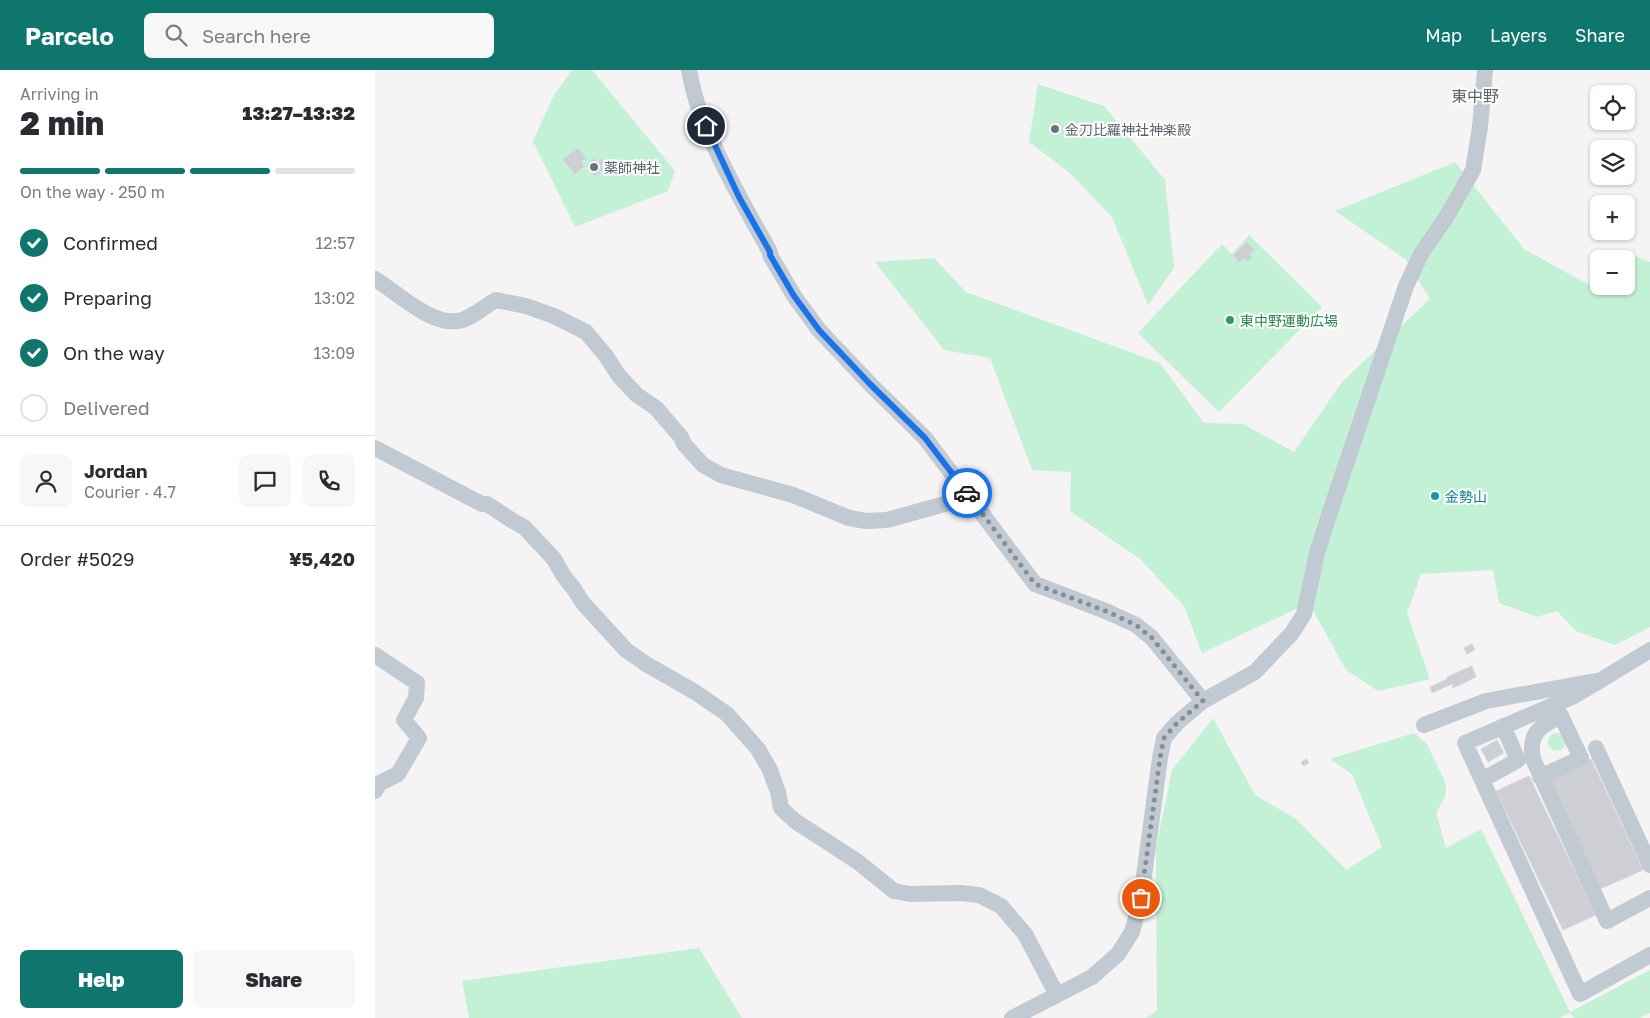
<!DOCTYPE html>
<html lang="en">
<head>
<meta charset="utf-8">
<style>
	:root { --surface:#fff; --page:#f7f7f7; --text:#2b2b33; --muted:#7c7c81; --line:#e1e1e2; --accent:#0f766e }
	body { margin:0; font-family:"Golos Text","Noto Sans JP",sans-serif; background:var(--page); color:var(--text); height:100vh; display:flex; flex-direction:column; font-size:19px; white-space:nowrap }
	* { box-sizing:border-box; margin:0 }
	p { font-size:16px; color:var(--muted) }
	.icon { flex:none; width:28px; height:28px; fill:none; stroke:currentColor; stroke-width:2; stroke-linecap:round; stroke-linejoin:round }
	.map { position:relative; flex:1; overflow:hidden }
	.panel { display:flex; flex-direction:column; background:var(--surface); width:375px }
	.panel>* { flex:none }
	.tools { position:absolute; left:1215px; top:15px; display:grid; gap:10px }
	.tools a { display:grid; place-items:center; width:45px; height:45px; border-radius:8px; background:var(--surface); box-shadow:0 1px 4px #0004; font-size:25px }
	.pin { position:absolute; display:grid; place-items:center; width:42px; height:42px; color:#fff; margin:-21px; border:2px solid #fff; border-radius:50%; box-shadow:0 1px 5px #0007 }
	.courier { position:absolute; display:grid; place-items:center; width:50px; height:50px; margin:-25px; border:4px solid #1a73e8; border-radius:50%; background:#fff; color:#222; box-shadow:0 1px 6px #0007 }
	.headline em { font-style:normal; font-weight:800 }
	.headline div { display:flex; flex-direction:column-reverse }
	.headline { display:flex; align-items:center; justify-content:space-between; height:85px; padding:0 20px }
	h1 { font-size:32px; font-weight:800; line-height:38px }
	.bar { display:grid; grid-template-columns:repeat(4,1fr); gap:8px 5px; align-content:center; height:60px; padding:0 20px }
	.bar i { height:6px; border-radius:4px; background:var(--line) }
	.bar .on { background:var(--accent) }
	.bar p { grid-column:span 4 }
	.line { display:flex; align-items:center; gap:12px; padding:0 20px; border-top:1px solid var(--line) }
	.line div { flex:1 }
	.round { display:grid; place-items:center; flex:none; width:52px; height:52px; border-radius:8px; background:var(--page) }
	ol { padding:0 20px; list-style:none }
	li { display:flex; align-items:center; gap:15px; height:55px }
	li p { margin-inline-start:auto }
	li .icon { padding:5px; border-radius:50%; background:var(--accent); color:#fff; stroke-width:4 }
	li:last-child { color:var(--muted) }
	li i { width:28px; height:28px; border:2px solid var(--line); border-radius:50% }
	.button { display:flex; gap:10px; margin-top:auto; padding:10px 20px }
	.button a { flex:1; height:58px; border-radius:8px; background:var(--accent); color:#fff; font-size:20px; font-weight:800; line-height:58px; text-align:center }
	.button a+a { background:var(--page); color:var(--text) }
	header { display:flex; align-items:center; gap:30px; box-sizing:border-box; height:70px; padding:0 25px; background:var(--accent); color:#fff }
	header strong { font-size:24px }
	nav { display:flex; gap:28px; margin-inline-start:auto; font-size:18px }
	.search { width:350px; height:45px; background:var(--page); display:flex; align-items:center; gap:12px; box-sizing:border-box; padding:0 18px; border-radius:8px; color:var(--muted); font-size:19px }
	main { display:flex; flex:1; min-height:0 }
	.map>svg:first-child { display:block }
	.green { fill:#c3f1d5 }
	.building { fill:#cdcfd5; stroke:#d7d9de }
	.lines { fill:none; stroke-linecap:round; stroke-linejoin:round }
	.minor { stroke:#c1cad2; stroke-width:16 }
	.done { stroke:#868d94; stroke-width:5; stroke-dasharray:0 9 }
	.route { stroke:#1a73e8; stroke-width:6 }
	.worship-dot { fill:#6b7280; stroke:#fff; stroke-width:2 }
	.leisure-dot { fill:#2e9e5b; stroke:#fff; stroke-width:2 }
	.culture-dot { fill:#0f9aa8; stroke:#fff; stroke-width:2 }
	.labels { text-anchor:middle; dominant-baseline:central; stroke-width:4; stroke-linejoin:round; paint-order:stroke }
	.worship-label { font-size:14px; fill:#5b616d; stroke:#fff; text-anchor:start }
	.leisure-label { font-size:14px; fill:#27864d; stroke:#fff; text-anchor:start }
	.culture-label { font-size:14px; fill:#0d838f; stroke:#fff; text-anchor:start }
	.quarter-label { font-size:16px; fill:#5f6368; stroke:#fff }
</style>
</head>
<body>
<header>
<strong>Parcelo</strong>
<div class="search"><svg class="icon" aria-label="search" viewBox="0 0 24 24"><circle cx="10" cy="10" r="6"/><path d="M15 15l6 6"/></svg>Search here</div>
<nav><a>Map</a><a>Layers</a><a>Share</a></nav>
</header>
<main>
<section class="panel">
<div class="headline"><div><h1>2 min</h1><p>Arriving in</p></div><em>13:27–13:32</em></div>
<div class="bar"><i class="on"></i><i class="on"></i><i class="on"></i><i></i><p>On the way · 250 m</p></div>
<ol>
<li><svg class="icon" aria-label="check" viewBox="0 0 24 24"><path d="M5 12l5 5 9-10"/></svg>Confirmed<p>12:57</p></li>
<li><svg class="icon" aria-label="check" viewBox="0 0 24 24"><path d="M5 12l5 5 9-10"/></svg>Preparing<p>13:02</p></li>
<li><svg class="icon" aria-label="check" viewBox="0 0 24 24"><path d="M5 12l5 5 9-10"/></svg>On the way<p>13:09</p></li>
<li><i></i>Delivered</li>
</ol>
<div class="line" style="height:90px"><a class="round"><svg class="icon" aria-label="person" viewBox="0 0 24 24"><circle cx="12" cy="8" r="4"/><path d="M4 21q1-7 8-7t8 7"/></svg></a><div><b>Jordan</b><p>Courier · 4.7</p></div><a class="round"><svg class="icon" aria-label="chat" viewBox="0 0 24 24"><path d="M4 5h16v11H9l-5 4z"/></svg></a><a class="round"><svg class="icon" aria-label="phone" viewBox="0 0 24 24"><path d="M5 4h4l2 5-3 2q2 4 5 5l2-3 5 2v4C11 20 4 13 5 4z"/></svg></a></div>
<div class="line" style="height:65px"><div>Order #5029</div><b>¥5,420</b></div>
<div class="button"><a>Help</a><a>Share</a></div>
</section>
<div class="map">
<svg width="1275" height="948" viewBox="0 0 1275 948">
	<rect width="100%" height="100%" fill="#f5f3f3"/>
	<path class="green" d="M197 0H217L300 101 293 121 200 157 158 71 179 25Z
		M663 14 729 36 790 110 799 198 773 235 737 147 695 103 654 72Z
		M1080 92 1149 179 1225 221 1229 216H1251V189H1249L1253 183 1275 192V557L1240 575 1201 561 1182 541 1162 547 1124 533 1118 500 1046 504 1032 543 1055 609 1003 621 971 600 934 533 827 583 809 536 765 489 695 441 696 402 657 400 615 288 569 280 500 192 559 188 591 222 785 293 829 353 868 354 919 382 967 312 1055 229 1030 189 960 141Z
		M874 165 947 237 844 342 763 263 847 174 857 184Z
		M838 648 880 725 921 749 971 800 1007 777 977 704 955 689 1039 663 1052 674 1071 714 1070 727 1061 743 1071 778 1106 759 1195 942 1275 900V943L1265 948H1199L1195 943 1185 948H771L782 941 781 778 797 700Z
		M1173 672a9 9 0 1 1 18 0a9 9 0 1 1-18 0Z
		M324 878 367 948H94L87 911Z"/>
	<path class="building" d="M679 52 687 59 681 66 673 58Z
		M705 53 711 60 704 66 698 60 700 55 702 57Z
		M202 78 211 88 206 92 209 96 200 104 188 90Z
		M219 88 223 92 227 89 229 92 225 96 228 99 220 106 211 96Z
		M872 172 880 180 875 185 877 187 872 191 869 188 864 192 858 185Z
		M1097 574 1100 580 1092 584 1089 578Z
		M1097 596 1101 607 1078 618 1077 614 1057 623 1055 617 1072 609V607Z
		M1122 670 1129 683 1113 692 1106 679Z
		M932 689 934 693 928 696 926 692Z
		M1216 689 1268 800 1225 819 1174 709Z
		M1154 706 1221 845 1188 860 1121 721Z"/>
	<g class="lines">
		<path class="minor" d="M314 0C316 11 319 23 322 33 339 84 369 135 395 182V185L419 226 444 260 495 314 550 368 660 514 733 542 761 555 777 568 828 631
			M0 209C23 223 55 255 83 251 96 249 110 236 121 230L151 236 179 246 211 262 231 286 244 306 262 325 281 338 306 367 309 374 328 395 346 405 418 425 474 448 491 451 512 450 595 427
			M0 378 107 434H112L138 451 149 457 179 489 188 505 199 519 208 533 251 580 271 594 320 622 352 644 383 679 395 700 403 722 406 738 420 751 483 792 519 821 535 824 586 823 604 825 626 836 650 864 682 925
			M0 585 42 613 41 628 29 650 44 668 23 704 5 713 0 721
			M1226 610 1197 627 1090 673 1205 924 1275 885
			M1180 635 1186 646C1165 656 1153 663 1158 689L1232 851 1275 828
			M1049 655 1111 631 1226 610 1275 580
			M1221 678 1275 795
			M1165 707 1206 688 1186 646
			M1107 710 1143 690 1128 656
			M637 948 717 907 743 884 757 862 766 828 785 688 789 668 802 653 828 631 880 602 917 563 929 544 942 483 955 442 1031 216 1046 184 1072 146 1098 100 1105 57 1110 0"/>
	</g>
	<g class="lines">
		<path class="done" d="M592 423 660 514 733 542 761 555 777 568 828 631 802 653 789 668 785 688 766 828"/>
		<path class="route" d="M331 56 364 127 395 182V185L419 226 444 260 495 314 550 368 592 423"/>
	</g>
	<g class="worship-dot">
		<circle cx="680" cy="59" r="5"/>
		<circle cx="219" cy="97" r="5"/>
	</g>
	<circle class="leisure-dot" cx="855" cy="250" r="5"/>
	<circle class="culture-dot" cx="1060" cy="426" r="5"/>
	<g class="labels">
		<g class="worship-label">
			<text x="690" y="59">金刀比羅神社神楽殿</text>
			<text x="229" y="97">薬師神社</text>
		</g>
		<g class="leisure-label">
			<text x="865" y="250">東中野運動広場</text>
		</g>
		<g class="culture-label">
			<text x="1070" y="426">金勢山</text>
		</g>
		<g class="quarter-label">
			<text x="1100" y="26">東中野</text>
		</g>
	</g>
</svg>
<div class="tools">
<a><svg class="icon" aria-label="locate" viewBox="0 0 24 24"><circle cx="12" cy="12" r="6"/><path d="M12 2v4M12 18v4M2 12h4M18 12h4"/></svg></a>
<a><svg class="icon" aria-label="layers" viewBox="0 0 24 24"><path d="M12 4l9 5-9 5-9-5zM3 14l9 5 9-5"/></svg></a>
<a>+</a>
<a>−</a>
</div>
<div class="pin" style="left:766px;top:828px;background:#ea580c"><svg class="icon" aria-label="bag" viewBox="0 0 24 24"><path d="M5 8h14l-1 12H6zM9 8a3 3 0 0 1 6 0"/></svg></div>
<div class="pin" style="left:331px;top:56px;background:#1f2937"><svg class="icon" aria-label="home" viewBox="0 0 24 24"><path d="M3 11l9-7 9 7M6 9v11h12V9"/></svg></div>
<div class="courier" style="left:592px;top:423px"><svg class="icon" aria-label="car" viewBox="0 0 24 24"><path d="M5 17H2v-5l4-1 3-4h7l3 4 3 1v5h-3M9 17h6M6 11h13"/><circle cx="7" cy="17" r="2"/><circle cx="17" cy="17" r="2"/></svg></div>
</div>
</main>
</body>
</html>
